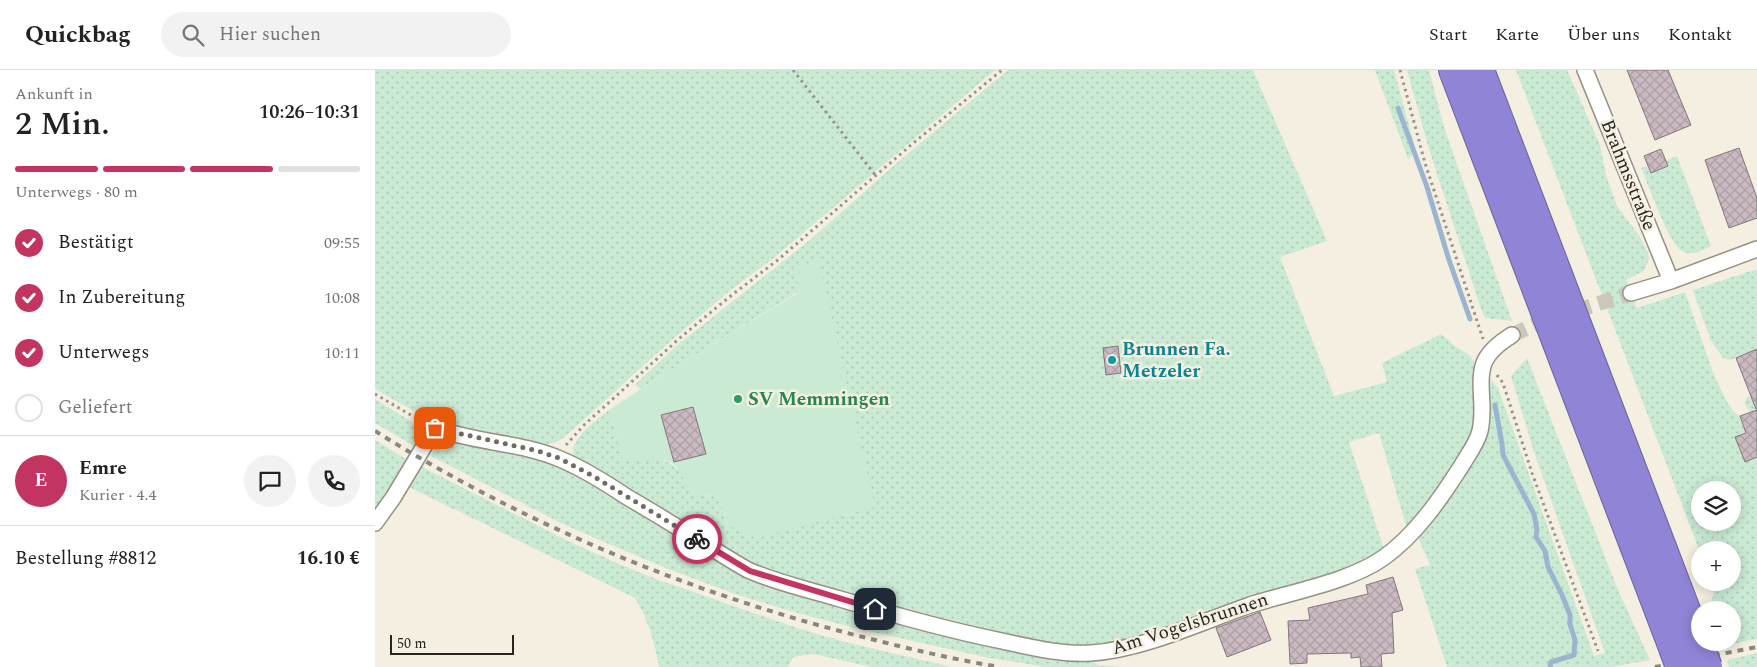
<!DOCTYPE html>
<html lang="de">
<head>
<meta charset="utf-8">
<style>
	:root { --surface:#fff; --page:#f2f2f2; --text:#222; --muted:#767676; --line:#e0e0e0; --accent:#c33460 }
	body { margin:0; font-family:Spectral,serif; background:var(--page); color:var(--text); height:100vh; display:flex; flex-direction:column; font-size:19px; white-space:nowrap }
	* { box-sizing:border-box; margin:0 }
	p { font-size:16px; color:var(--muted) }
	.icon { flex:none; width:28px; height:28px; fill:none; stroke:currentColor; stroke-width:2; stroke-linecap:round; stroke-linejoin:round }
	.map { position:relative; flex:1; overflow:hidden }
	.sheet { display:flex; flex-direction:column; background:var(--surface); width:375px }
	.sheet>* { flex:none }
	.controls { position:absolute; left:1316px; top:411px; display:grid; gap:10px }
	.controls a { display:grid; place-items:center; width:50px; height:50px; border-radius:50%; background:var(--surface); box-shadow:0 2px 12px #0003; font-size:25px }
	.scale { position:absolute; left:15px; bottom:12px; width:124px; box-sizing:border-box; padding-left:5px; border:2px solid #26251f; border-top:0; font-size:14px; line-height:18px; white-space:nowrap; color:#26251f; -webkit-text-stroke:4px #f4efe0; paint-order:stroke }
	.pin { position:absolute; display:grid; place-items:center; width:42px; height:42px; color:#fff; margin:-21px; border-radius:10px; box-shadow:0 2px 8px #0006 }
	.courier { position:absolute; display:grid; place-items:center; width:50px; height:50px; margin:-25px; border:4px solid #c33460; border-radius:50%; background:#fff; color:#222; box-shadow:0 1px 6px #0007 }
	.head em { font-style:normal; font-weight:600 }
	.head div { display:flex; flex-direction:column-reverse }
	.head { display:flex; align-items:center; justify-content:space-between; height:85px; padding:0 15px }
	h1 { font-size:32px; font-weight:600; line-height:38px }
	.bar { display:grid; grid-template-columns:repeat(4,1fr); gap:8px 5px; align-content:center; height:60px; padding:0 15px }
	.bar i { height:6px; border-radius:4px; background:var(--line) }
	.bar .active { background:var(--accent) }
	.bar p { grid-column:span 4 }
	.line { display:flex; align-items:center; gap:12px; padding:0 15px; border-top:1px solid var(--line) }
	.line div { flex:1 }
	.round { display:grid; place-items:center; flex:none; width:52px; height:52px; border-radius:26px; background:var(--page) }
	ol { padding:0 15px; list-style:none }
	li { display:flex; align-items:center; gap:15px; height:55px }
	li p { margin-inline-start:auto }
	li .icon { padding:5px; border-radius:50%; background:var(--accent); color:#fff; stroke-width:4 }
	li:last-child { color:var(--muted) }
	li i { width:28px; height:28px; border:2px solid var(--line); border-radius:50% }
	header { display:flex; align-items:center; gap:30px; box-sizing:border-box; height:70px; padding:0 25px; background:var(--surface); border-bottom:1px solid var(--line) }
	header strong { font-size:24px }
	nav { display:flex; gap:28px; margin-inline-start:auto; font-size:18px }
	.search { width:350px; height:45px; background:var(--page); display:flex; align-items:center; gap:12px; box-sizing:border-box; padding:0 18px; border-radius:28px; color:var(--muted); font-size:19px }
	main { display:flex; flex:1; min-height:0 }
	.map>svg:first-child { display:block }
	.grass { fill:url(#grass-dots); fill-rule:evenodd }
	.park { fill:#caead4 }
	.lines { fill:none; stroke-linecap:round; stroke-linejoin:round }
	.stream { stroke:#9bb5d0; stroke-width:5 }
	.building { fill:url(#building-cross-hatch); stroke:#84757c }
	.street-tunnel { stroke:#cbc7b9; stroke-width:15; stroke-dasharray:15 8; stroke-linecap:butt }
	.street-casing { stroke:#969183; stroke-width:18 }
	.highway-casing { stroke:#6a6396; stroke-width:30 }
	.path { stroke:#979489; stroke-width:3; stroke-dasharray:2.5 4; stroke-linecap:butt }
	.street { stroke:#fff; stroke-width:15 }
	.highway { stroke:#8f84d6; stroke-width:28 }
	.rail { stroke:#8a877c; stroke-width:4; stroke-dasharray:6 6; stroke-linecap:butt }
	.highway-bridge-casing { stroke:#6a6396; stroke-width:30; stroke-linecap:butt }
	.highway-bridge { stroke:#8f84d6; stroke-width:28 }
	.done { stroke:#6e6c63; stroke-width:5; stroke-dasharray:0 9 }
	.route { stroke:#c33460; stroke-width:6 }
	.culture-dot { fill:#0f9aa8; stroke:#f4efe0; stroke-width:2 }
	.leisure-dot { fill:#2e9e5b; stroke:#f4efe0; stroke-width:2 }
	.labels { text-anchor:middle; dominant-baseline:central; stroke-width:5; stroke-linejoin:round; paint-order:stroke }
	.street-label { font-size:19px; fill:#26251f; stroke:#f4efe0 }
	.culture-label { font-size:19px; font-weight:bold; fill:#0d838f; stroke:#f4efe0; text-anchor:start }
	.leisure-label { font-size:19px; font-weight:bold; fill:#27864d; stroke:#f4efe0; text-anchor:start }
</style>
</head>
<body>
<header>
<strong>Quickbag</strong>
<div class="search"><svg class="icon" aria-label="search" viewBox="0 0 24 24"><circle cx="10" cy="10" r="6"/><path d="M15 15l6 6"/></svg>Hier suchen</div>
<nav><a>Start</a><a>Karte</a><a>Über uns</a><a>Kontakt</a></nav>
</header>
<main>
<section class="sheet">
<div class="head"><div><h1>2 Min.</h1><p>Ankunft in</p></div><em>10:26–10:31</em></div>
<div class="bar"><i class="active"></i><i class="active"></i><i class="active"></i><i></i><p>Unterwegs · 80 m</p></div>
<ol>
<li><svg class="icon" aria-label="check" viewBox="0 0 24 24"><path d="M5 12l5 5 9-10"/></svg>Bestätigt<p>09:55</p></li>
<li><svg class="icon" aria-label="check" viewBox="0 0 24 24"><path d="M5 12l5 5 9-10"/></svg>In Zubereitung<p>10:08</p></li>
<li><svg class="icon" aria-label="check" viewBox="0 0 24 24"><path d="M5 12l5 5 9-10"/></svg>Unterwegs<p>10:11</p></li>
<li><i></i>Geliefert</li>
</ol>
<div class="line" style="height:90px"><b class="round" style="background:var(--accent);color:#fff">E</b><div><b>Emre</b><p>Kurier · 4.4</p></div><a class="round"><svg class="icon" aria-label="chat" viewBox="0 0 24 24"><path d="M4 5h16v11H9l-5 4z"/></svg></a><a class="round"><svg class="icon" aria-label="phone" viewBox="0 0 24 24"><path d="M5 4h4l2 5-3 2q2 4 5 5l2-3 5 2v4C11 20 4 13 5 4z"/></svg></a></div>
<div class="line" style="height:65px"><div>Bestellung #8812</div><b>16.10 €</b></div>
</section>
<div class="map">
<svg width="1382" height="597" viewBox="0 0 1382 597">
	<defs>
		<pattern id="grass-dots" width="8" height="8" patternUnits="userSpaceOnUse" patternTransform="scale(1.25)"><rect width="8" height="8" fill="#caead4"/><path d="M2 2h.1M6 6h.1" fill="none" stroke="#adc9b6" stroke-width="1.8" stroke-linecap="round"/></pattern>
		<pattern id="building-cross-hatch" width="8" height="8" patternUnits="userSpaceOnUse" patternTransform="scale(1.25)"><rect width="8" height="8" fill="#cab9c0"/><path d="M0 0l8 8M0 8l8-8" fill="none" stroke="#ad9fa5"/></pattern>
	</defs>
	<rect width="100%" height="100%" fill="#f4efe0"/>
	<path class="grass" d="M0 0H620L400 187 357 219 291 275 193 364C185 371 178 374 168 375L61 354 0 319Z
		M633 0H878L952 171 905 187 959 326 1012 312 1007 293 1066 264 1081 277 1094 285 1100 293 1098 323 1100 348 1094 371 1055 429 1032 459 1004 363 974 372 1009 479 988 491 968 499 772 565 751 571 704 578 612 564 420 510 374 494 199 388C193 367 222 351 235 339L248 391C258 390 270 387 280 388 300 390 314 411 326 425L344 426 352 455 425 221 305 294 265 319 260 315 301 276 435 170 523 92Z
		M1000 0H1019L1041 81 1033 89Z
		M1032 0H1054L1069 57 1137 251 1110 248 1106 239 1054 79Z
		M1141 0H1192L1225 75 1231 105 1242 136 1265 167 1272 181 1274 189 1269 201 1251 210 1262 238 1310 222 1339 305 1352 332 1359 342 1365 346 1371 363 1360 367 1370 392 1382 387V569L1347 576 1346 573 1358 572V540H1336L1339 518 1336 513 1358 512V480H1325V482ZM1325 420H1358V452H1325Z
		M1302 86 1336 176C1328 180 1316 187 1307 181 1294 174 1273 114 1266 98L1273 96 1277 103 1292 97 1290 91Z
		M1382 199V279L1355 290 1348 288 1336 271 1318 220Z
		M1152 288 1243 520 1275 590 1236 597H1072L1040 499 1055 495 1042 465 1088 402 1116 310 1123 318 1219 586 1230 583 1159 382 1136 306Z
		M1382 322V340L1376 343 1370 335 1371 328Z
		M0 329 45 357 47 361 39 376 0 353Z
		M71 369 152 385 187 397 208 408 327 480 357 501 393 514 712 588 723 595 746 597H671L610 587 480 558 415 541 360 524 291 498 222 469 184 452 56 386 62 373Z
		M0 370 34 391 0 442Z
		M45 396 189 469 246 495 281 509 422 558 474 573 577 597H497L438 584 418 587 413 597H284C280 573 273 549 260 528L32 416Z
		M1382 583V597H1354L1352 590Z"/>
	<path class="park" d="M444 191 500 437 381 468 352 455 344 426 326 425 310 418C309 413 308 407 306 403 295 382 266 389 248 391L235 339 305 294 425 222 418 197Z"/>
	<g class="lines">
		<path class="stream" d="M1023 38 1052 117 1074 190 1095 249
			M1120 335 1127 374 1128 385 1159 444 1162 460 1161 467 1170 481 1173 497 1187 525 1195 545V554L1200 570 1199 585 1176 592 1175 597"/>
	</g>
	<path class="building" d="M1252 0H1293L1316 55 1280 70Z
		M1364 78 1382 128V148L1354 158 1330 90Z
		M1286 79 1293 96 1276 103 1269 86Z
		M743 276 746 303 731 305 728 278Z
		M1382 279V339H1381L1361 288Z
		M318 337 331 384 299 392 286 345Z
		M1382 340V387L1370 392 1360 367 1371 363 1365 346Z
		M1018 507 1028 540 1017 543 1019 583 1006 584 1007 597H986L985 587 976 588V583L932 584V593L915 594 913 551 935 550 933 538 993 524 991 515Z
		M885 542 896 570 852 587 841 558Z"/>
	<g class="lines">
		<path class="street-tunnel" d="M1137 265 1164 253 1256 223"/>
		<g class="street-casing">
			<path id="street" d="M1210 0 1296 211
				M1256 223 1296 211 1382 179
				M0 453 18 428 60 358C101 373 145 372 185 389 209 399 231 413 252 427 278 442 304 458 329 474 344 482 358 492 373 500 402 513 435 520 465 529 519 545 572 560 627 571 655 577 686 585 716 583 767 580 826 552 875 535 916 522 974 512 1008 488 1041 465 1066 428 1087 395 1093 385 1102 373 1105 361 1107 353 1107 344 1107 336 1105 299 1103 286 1137 265"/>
		</g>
		<g class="highway-casing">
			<path id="highway" d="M1078 0 1298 578
				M1105 0 1324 574"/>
		</g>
		<path class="path" d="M418 0 501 106
			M1025 0 1050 93 1108 269
			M1122 305 1128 313 1157 403 1223 581
			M0 324 46 351
			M191 375 209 355 306 267 353 228 404 189 536 75 627 0"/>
		<use href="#street" class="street"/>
		<use href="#highway" class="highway"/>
		<path class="rail" d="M0 361C152 456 322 526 496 569 539 580 582 590 625 597
			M1280 597 1382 577"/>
		<g class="highway-bridge-casing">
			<path id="highway-bridge" d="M1324 574 1333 597
				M1298 578 1305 597"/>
		</g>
		<use href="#highway-bridge" class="highway-bridge"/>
	</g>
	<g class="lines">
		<path class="done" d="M60 358 163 381 184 388 218 406 322 469"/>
		<path class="route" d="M322 469 375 501 500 539"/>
	</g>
	<circle class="culture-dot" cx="737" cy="290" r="5"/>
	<circle class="leisure-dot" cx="363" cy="329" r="5"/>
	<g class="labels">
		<g class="street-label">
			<text transform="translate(1253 105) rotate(68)">Brahmsstraße</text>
			<text transform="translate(815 554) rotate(-18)">Am Vogelsbrunnen</text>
		</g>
		<g class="culture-label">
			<text x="747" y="279">Brunnen Fa.<tspan x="747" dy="22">Metzeler</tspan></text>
		</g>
		<g class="leisure-label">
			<text x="373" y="329">SV Memmingen</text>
		</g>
	</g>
</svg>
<div class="controls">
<a><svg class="icon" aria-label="layers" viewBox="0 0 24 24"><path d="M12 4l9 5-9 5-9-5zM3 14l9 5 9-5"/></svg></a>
<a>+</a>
<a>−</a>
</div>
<div class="scale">50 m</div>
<div class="pin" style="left:60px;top:358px;background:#ea580c"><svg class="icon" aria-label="bag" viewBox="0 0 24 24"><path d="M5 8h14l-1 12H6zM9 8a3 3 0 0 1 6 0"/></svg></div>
<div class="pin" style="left:500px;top:539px;background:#1f2937"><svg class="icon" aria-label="home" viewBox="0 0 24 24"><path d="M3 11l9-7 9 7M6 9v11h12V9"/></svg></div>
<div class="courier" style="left:322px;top:469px"><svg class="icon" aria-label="bike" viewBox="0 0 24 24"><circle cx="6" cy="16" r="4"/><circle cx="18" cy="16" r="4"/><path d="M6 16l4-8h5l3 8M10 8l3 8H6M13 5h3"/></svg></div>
</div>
</main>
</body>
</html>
